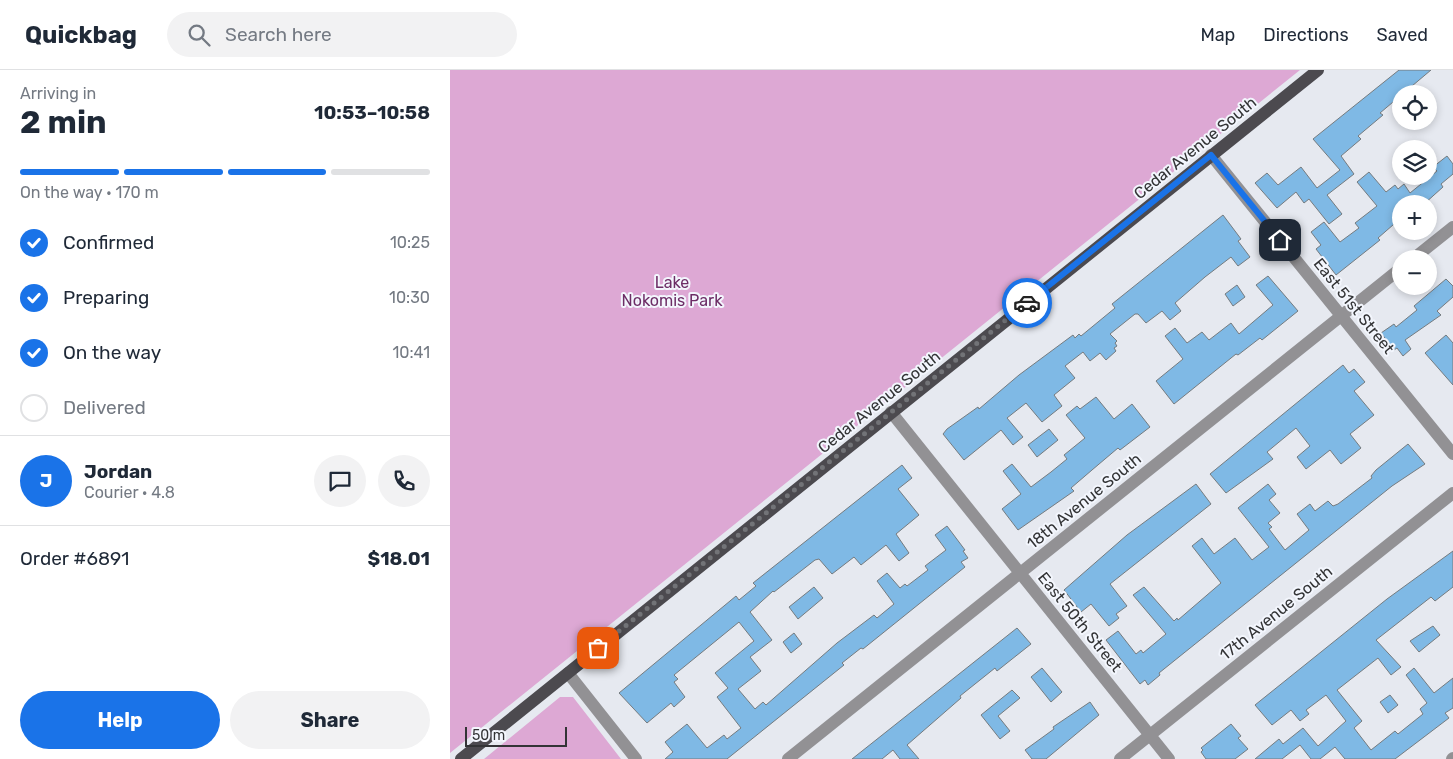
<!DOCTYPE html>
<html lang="en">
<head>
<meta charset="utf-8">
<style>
	:root { --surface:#fff; --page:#f2f2f3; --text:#1f2937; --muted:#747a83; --line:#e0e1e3; --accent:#1a73e8 }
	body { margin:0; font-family:Rubik,sans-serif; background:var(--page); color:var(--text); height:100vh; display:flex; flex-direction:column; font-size:19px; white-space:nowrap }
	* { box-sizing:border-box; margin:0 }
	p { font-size:16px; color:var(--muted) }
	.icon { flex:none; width:28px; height:28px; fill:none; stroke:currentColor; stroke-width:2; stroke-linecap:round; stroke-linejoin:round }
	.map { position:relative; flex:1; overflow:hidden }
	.details { display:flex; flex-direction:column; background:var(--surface); width:450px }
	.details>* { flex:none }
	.tools { position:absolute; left:942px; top:15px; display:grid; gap:10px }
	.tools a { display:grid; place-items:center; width:45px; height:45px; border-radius:50%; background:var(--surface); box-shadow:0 2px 8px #0003; font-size:25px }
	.scale { position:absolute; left:15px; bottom:12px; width:102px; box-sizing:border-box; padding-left:5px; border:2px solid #333436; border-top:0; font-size:14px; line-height:18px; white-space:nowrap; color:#333436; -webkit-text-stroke:4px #f3f6fd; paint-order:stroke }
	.pin { position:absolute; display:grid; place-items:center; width:42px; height:42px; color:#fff; margin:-21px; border-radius:10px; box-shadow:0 2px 8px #0006 }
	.courier { position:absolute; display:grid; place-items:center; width:50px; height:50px; margin:-25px; border:4px solid #1a73e8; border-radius:50%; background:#fff; color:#222; box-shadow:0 1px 6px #0007 }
	.head em { font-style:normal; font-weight:700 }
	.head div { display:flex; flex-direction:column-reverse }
	.head { display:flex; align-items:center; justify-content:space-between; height:85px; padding:0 20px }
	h1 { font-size:32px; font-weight:700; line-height:38px }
	.bar { display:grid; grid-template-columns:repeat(4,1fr); gap:8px 5px; align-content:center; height:60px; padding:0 20px }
	.bar i { height:6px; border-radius:4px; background:var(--line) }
	.bar .active { background:var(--accent) }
	.bar p { grid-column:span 4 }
	.line { display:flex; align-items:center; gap:12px; padding:0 20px; border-top:1px solid var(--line) }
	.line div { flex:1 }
	.round { display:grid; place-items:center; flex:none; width:52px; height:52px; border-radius:26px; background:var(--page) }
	ol { padding:0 20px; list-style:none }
	li { display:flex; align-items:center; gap:15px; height:55px }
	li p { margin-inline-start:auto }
	li .icon { padding:5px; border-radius:50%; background:var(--accent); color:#fff; stroke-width:4 }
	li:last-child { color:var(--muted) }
	li i { width:28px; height:28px; border:2px solid var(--line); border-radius:50% }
	.cta { display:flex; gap:10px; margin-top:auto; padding:10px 20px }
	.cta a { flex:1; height:58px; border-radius:30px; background:var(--accent); color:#fff; font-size:20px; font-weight:700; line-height:58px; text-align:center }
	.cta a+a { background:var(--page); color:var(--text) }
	header { display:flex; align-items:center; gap:30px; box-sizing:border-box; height:70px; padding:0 25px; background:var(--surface); border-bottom:1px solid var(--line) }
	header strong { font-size:24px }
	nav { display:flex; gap:28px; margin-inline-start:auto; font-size:18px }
	.search { width:350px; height:45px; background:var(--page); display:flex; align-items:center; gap:12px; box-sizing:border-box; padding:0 18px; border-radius:28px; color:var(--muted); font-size:19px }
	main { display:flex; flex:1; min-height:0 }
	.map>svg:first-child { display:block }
	.green { fill:#dda8d4 }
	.building { fill:#7fb9e5; stroke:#757b7f }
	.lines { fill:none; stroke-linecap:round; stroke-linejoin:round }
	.minor { stroke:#929194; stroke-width:12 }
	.major { stroke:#4c4a4f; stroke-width:12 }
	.done { stroke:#727377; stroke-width:5; stroke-dasharray:0 9 }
	.route { stroke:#1a73e8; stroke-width:6 }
	.labels { text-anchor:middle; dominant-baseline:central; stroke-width:4; stroke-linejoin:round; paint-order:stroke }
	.street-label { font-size:16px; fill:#333436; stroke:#f3f6fd }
	.park-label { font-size:16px; fill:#6d2d66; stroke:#f3f6fd }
</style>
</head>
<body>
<header>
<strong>Quickbag</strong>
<div class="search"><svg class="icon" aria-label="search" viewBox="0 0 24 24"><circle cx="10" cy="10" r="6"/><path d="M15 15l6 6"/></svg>Search here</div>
<nav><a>Map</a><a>Directions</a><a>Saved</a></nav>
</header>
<main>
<section class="details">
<div class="head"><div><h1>2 min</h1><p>Arriving in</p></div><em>10:53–10:58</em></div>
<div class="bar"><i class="active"></i><i class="active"></i><i class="active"></i><i></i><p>On the way · 170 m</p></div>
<ol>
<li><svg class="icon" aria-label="check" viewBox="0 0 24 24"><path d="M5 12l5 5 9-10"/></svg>Confirmed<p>10:25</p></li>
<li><svg class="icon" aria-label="check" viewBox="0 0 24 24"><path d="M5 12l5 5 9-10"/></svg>Preparing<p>10:30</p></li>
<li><svg class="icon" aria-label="check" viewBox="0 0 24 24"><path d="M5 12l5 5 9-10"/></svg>On the way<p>10:41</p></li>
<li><i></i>Delivered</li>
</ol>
<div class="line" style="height:90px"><b class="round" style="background:var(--accent);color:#fff">J</b><div><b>Jordan</b><p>Courier · 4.8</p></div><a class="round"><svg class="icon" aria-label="chat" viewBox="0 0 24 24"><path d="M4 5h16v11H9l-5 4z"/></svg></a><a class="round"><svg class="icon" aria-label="phone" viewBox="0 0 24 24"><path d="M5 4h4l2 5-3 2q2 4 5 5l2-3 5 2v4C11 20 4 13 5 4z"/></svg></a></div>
<div class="line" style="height:65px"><div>Order #6891</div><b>$18.01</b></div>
<div class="cta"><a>Help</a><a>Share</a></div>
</section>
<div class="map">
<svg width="1003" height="689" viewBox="0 0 1003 689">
	<rect width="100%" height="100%" fill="#e6e9f0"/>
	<path class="green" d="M0 0H850L0 683Z
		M110 627H123L171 689H34Z"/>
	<path class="building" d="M949 0H981L930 43 933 45 908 66 911 69 891 86 904 104 877 125 892 144 879 154 859 129 854 133 846 122 827 138 805 113 817 103 828 115 851 97 867 118 890 100 863 69Z
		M997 86 1003 94V104L991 114 993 117 974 134H951V148L928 168 930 170 886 205 866 179 871 175 861 162 874 152 890 172 909 158 905 153 927 136 907 112 919 102 936 122 945 115 948 119 954 114 960 123 987 101 983 97Z
		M773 145 791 169 788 171 800 187 788 196 781 187 755 207 725 233 731 241 720 250 712 241 696 253 688 244H685L660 264 667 271 665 273 667 276 664 278 666 281 656 290 650 283 640 291 633 282 615 296 625 308 604 325 612 336 592 352 576 333 557 348 573 367 563 375 551 360 514 390 493 364 497 359 528 337 529 339 569 305 623 265 625 268 629 264 631 266 665 238 662 234Z
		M818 206 848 241 812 270 810 268 788 285 786 284 724 334 706 311 733 289 715 266 725 258 737 273 752 262 759 270 781 253 789 264 823 235 806 215Z
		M996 209 1003 216V227L987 241 991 245 955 270 961 279 953 286 947 278 944 280 931 263 944 254 946 257 967 240 964 236Z
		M787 215 795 227 783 236 775 224Z
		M996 265 1003 273V315L975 283Z
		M893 295 899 303 904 299 915 312 904 321 924 345 900 364 911 378 891 394 880 380 856 399 847 387 860 376 846 358 817 382 823 389 776 423 760 404Z
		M646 327 664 349 682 334 700 357 670 380 668 378 642 400 621 418 624 421 568 460 552 439 571 424 553 401 562 394 581 417 601 402 617 389 614 385 635 368 616 345 627 336 630 339Z
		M599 359 608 370 587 387 578 375Z
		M958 374 975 394 942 416 709 603 710 605 698 615 695 610 690 614 656 570 668 561 686 584 691 580 693 583 716 564 683 525 694 517 724 551 727 548 728 550 771 513 742 476 752 468 764 484 785 468 802 490 819 477 788 438 818 414 826 424 819 430 830 443 818 453 822 457 819 459 835 480 859 460 847 444 860 434 865 441 878 431 883 436 888 434 922 408 921 406 926 400Z
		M452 395 462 408 448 419 469 445 446 464 459 483 449 491 436 475 411 495 404 487 382 504 369 489 365 490 324 522 323 521 300 542 322 570 300 587 311 601 288 619 305 639 313 632 316 635 387 573 424 545 427 548 444 534 427 511 437 503 450 518 455 514 457 516 478 500 475 496 496 480 485 465 497 456 515 480 513 481 518 488 511 492 515 497 413 579 411 578 392 593 394 595 277 689H215L223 682 215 672 237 654 257 678 274 665 277 669 291 658 267 627 278 618 265 603 304 571 289 552 224 605 228 609 224 612 235 627 224 637 221 633 197 653 169 623 286 526 289 530 306 516 303 513Z
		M746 414 761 434 660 514 677 536 666 544 669 548 659 556 641 534 631 542 614 520 677 465Z
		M1003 481V517L985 531 981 527 926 570 951 597 941 605 928 588 887 620 912 651 904 658 921 680 945 661 948 664 973 644 970 639 977 633 956 605 964 598 984 623 1003 608V638L995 643 999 648 945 689H895L885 677 870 689H861L850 675 832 689H805L829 669 833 674 853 658 868 676 896 651 876 625 856 640 859 644 850 651 841 640 822 655 805 635 937 529Z
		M364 517 373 528 348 549 339 537Z
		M983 556 990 565 969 582 960 571Z
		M567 558 581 574 547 601 545 598 510 626 511 628 457 675 469 689H450L443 680 432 689H402Z
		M344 563 352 574 341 583 333 572Z
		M592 598 612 622 601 632 581 607Z
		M562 620 570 628 548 646 560 661 550 669 531 645Z
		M940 625 948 635 938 643 930 632Z
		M640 632 649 645 596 689H582L575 680 604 659 603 657Z
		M781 654 791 666 788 668 798 679 785 689H756L751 682 753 680 751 678Z"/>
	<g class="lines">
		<path class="minor" d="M761 85 1003 384
			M963 189 1003 157
			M441 342 719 689
			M118 603 186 689
			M338 689 951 198
			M670 689 1003 423
			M1002 689 1003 688"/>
		<path class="major" d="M11 689 868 0"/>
	</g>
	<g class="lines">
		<path class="done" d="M148 578 577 233"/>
		<path class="route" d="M577 233 761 85 830 170"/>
	</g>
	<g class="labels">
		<g class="street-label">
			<text transform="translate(745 78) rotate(-39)">Cedar Avenue South</text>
			<text transform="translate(904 236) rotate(51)">East 51st Street</text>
			<text transform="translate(429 332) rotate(-39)">Cedar Avenue South</text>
			<text transform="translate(634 431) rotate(-39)">18th Avenue South</text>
			<text transform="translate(826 543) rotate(-39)">17th Avenue South</text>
			<text transform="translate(630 552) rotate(51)">East 50th Street</text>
		</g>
		<g class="park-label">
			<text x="222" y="212">Lake<tspan x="222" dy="18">Nokomis Park</tspan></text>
		</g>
	</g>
</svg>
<div class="tools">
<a><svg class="icon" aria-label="locate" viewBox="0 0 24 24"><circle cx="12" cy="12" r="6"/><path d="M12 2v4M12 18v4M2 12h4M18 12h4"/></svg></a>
<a><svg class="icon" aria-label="layers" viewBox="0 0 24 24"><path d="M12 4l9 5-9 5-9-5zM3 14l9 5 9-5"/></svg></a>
<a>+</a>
<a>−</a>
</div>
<div class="scale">50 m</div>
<div class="pin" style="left:148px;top:578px;background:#ea580c"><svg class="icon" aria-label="bag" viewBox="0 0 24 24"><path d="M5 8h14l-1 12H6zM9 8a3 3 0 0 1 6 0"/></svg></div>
<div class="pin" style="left:830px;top:170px;background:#1f2937"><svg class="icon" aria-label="home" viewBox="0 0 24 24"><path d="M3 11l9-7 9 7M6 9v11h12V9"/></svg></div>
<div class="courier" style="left:577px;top:233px"><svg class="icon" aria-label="car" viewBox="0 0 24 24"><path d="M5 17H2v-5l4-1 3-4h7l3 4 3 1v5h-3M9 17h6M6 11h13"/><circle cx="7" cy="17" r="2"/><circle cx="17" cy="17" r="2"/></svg></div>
</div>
</main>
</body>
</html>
